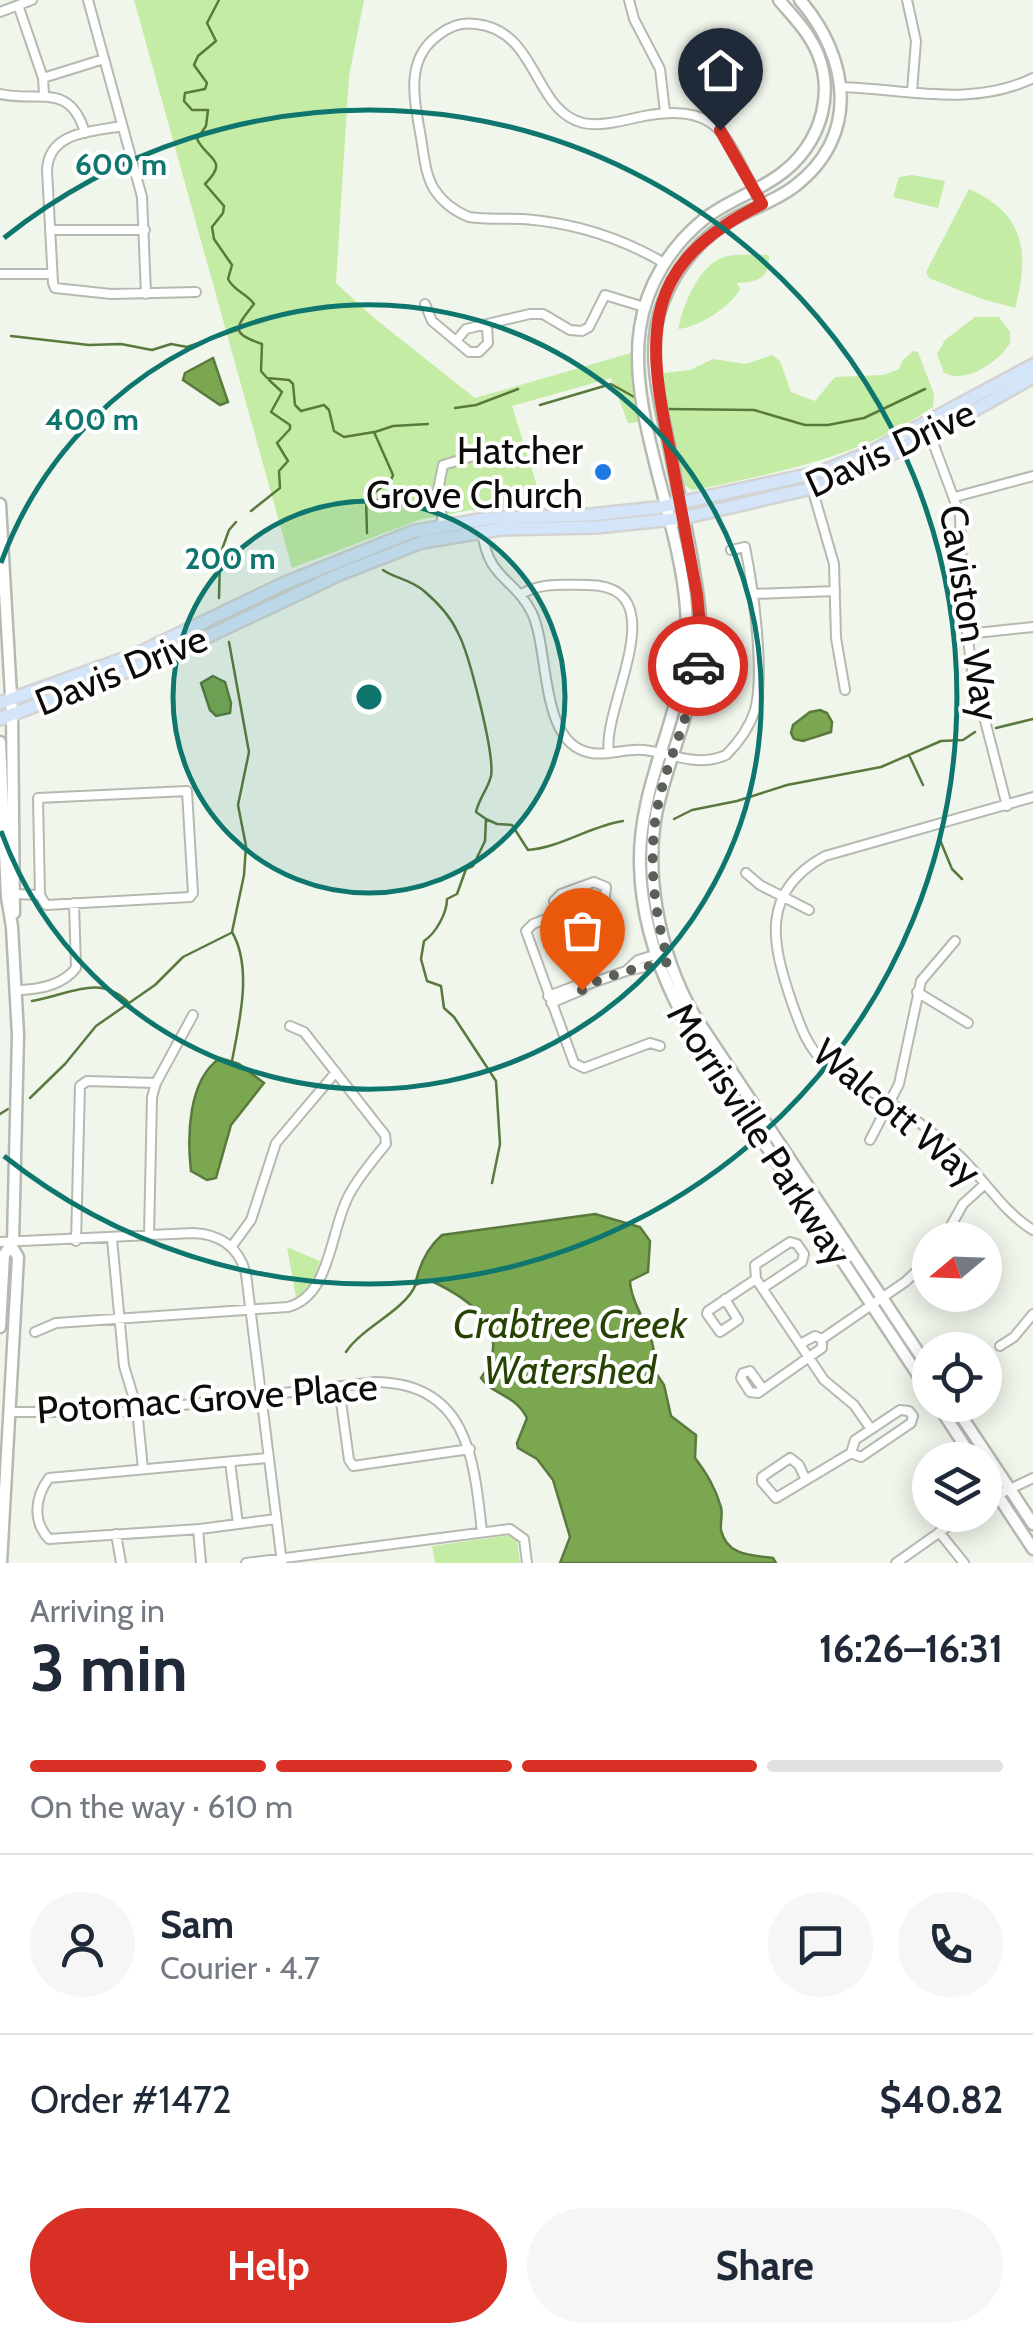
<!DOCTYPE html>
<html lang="en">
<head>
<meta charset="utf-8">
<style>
	:root { --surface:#fff; --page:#f6f6f7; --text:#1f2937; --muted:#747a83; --line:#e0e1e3; --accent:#d93025 }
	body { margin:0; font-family:Cabin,sans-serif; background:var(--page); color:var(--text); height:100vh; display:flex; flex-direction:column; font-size:38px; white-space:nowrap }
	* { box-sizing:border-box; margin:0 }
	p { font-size:32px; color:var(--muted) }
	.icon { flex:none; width:55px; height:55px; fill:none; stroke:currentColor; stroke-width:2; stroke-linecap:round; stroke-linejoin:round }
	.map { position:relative; height:1563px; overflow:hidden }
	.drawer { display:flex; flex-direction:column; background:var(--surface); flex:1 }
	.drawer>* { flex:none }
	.needle { width:65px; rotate:251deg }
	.controls { position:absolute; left:912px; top:1222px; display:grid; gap:20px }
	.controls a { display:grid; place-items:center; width:90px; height:90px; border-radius:50%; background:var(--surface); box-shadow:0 5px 25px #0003; font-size:50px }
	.pin { position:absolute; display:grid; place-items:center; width:85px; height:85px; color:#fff; margin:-102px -42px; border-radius:50% 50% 50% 0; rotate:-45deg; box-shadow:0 0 10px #0007 }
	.pin .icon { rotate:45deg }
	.courier { position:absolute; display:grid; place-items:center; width:100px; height:100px; margin:-50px; border:8px solid #d93025; border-radius:50%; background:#fff; color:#222; box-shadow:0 2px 12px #0007 }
	.summary em { font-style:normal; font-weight:700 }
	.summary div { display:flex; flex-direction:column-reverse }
	.summary { display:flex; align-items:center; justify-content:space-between; height:170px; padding:0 30px }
	h1 { font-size:65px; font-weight:700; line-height:75px }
	.bar { display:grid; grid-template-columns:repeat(4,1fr); gap:15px 10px; align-content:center; height:120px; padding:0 30px }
	.bar i { height:12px; border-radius:8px; background:var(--line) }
	.bar .active { background:var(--accent) }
	.bar p { grid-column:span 4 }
	.line { display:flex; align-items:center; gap:25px; padding:0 30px; border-top:2px solid var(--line) }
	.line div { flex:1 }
	.round { display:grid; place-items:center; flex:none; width:105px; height:105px; border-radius:52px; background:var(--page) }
	.primary-button { display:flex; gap:20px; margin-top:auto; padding:20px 30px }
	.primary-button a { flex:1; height:115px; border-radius:60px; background:var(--accent); color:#fff; font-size:40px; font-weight:700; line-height:115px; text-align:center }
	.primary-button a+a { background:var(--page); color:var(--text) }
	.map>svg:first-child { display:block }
	.green { fill:#c5eca5 }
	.water { fill:#7ba751; stroke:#5a793c; stroke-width:2.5 }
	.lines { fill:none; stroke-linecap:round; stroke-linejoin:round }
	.stream { stroke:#5a793c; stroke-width:2.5 }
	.minor-casing { stroke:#b4bab0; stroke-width:12 }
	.secondary-casing { stroke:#b4bab0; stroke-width:15 }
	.primary-casing { stroke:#d3d3d3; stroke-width:16 }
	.minor { stroke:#fff; stroke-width:8 }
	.secondary { stroke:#fff; stroke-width:10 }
	.primary { stroke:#d4e5fa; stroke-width:11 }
	.done { stroke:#5c5f59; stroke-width:10; stroke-dasharray:0 18 }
	.route { stroke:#d93025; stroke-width:12 }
	.ring { fill:none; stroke:#0f766e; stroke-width:5 }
	.poi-dot { fill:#207ae4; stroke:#fff; stroke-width:4 }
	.labels { text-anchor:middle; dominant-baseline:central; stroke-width:8; stroke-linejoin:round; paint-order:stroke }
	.street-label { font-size:38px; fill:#0c0d0a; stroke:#fff }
	.poi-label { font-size:38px; fill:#0c0d0a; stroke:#fff; text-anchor:end }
	.water-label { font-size:40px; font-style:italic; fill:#274302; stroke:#fff }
	.centre { fill:#0f766e; stroke:#fff; stroke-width:5 }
	.ring-label { font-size:30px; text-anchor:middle; font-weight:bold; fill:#0f766e; stroke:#fff; stroke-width:8; stroke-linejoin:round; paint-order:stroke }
</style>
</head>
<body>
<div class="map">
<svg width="1033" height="1563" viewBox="0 0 1033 1563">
	<rect width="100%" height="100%" fill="#f0f6ec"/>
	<path class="green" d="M134 0H364L349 76 336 283 374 318 475 398 631 353 641 422 628 423 611 378 512 406 544 508 470 510 419 520 292 568Z
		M912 175 945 181 938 208 893 197 899 177Z
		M969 189C1025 213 1030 254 1015 308L979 298 929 278 926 272Z
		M754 254 769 255C769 280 757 282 737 283L740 289C731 307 697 328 678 329 684 305 696 270 721 258 730 254 744 255 754 254Z
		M975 317H999L1010 332V343C999 362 966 384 944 373L937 354 945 340Z
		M913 351 918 352 934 394 933 407C858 458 786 470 700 489L691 490 685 485 664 388V373L690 370 713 359 746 364 772 355 780 361 791 392 815 401 835 377 883 375 899 369 902 361Z
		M287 1247 320 1261 312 1285 296 1298Z
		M512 1535 517 1540 520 1563H435L432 1546Z"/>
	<path class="water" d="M213 358 228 402 220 405 183 380 185 373Z
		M213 676 225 682 231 703 230 713 216 716 210 710 201 683Z
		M820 710 827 713 832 722 831 732 803 741 794 739 791 733 793 725 810 712Z
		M220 1058 239 1064 264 1083 231 1125 216 1178 207 1180 191 1171C187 1136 188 1080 220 1058Z
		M595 1214 640 1227 650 1241 648 1272 630 1281C631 1309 662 1339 652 1367L664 1385 671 1416 696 1435 695 1458C707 1474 715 1487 721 1507 723 1515 720 1522 721 1530 727 1556 751 1555 773 1558L776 1563H560L570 1537 553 1480 537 1459 518 1448 517 1443 527 1418C515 1394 494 1396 481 1378 516 1330 469 1298 429 1280L415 1285C419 1266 427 1248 442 1235Z"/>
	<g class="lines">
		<path class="stream" d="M219 0 207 23 216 41 198 56 194 65 207 83 205 89 185 93 184 101 192 110H208L206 126 197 139C207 160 230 159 205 184L224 206 223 213 212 227 214 239 232 265 228 279C234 291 246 293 254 304 234 329 231 333 262 344L261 371 267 378 289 380 293 384 295 405 301 411 324 405 329 410 334 431 344 437 374 432 393 475 391 480 366 499 367 533
			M11 336 89 345 121 344 152 350 171 344 187 347 237 330
			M540 405 611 384 636 398
			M455 408 476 405 518 389
			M667 409 754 410 805 425H828L864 418 925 389
			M375 432 393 426 428 424
			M251 511 280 488 279 471 288 461 277 443 290 429V425L271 412 282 392 269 380
			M383 570C396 579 410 579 424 591 437 602 451 617 458 633 469 653 495 755 491 776 488 789 479 798 476 812L486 819 485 841 473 866 466 869 457 894 447 899C447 913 436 933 424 941L421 959 427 981 441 986 444 1008 454 1017 496 1081 500 1144 492 1183
			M219 598 220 555 229 530 236 522
			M229 642 249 752 238 805 246 846 244 875 232 932C253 968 239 1023 232 1061
			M996 728 1033 719
			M909 755 923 785
			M486 819 497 824 512 825 528 850C562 847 590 826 623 821
			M674 819 692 810 737 801 787 785 881 767 941 741 963 740 975 732
			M940 840 952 869 962 879
			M32 1001C67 996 99 972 129 1003
			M30 1098 65 1064 96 1026 155 985 183 957 231 933
			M0 1114 8 1109
			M346 1352C362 1327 405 1311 416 1284"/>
		<g class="minor-casing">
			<path id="minor" d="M88 0 142 197 146 294
				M629 0 634 19 660 69 665 112
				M907 0 916 41 912 91
				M18 5 43 78 44 94
				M0 12 32 0
				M43 78 104 59
				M841 87C906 89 972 108 1033 78
				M0 94C38 103 70 81 85 133
				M122 126C92 132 49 131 47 170L53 283 55 288 111 294 196 292
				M50 230H145
				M664 263C620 237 574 223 524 219 506 218 487 220 469 217 454 211 443 203 434 189 425 174 424 155 421 138 415 101 403 59 440 34 450 26 463 22 476 24 538 30 533 111 583 123 602 127 625 120 644 116 728 100 726 146 763 204
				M0 274H52
				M425 304 432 321 456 341 466 329 530 314H543L570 330 582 331 589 327 605 295 644 307
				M456 341 469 352H479L488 343 487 326
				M929 432 960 515 963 602 972 670 1007 806
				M812 488 834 564 836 638 845 690
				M955 497 1033 476
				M443 525 438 490 443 465 504 447
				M482 531C488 580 514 577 532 613 550 651 539 745 591 753 608 756 626 748 644 750 673 753 696 768 726 755 738 743 750 726 755 710 765 673 753 586 745 547L731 550
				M753 594 835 591
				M520 595C539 582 564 585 587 585 679 585 601 707 609 752
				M967 634 1033 627
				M1033 797 825 856C759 892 772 944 792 1003 800 1025 807 1047 825 1063 844 1080 869 1089 891 1103 912 1116 933 1133 952 1149 982 1174 1000 1210 1033 1230
				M746 873 760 885 809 910
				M16 894 40 895 38 798 187 791 193 893 190 897 46 905 40 895
				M558 914 554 901 561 894 594 882 606 887 605 896 533 924 526 931 574 1063 584 1068 650 1043 660 1046
				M626 971 638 960 661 953
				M15 990C37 990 62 986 76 968L74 903
				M917 992 968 1023
				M548 996 580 984 586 985 626 971 664 963
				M551 1003 582 990 586 985
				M870 1140 899 1084 921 981 955 941
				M149 1235 152 1097 156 1083 193 1015
				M112 1239 124 1366 137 1409 143 1469
				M943 1240 963 1204 985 1184
				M76 1241 80 1086 87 1081 156 1083
				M0 1242 193 1233C220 1234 239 1247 246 1274L282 1563
				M232 1246 251 1220 276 1143 336 1072
				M756 1279 824 1380 854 1405 871 1429
				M756 1279 755 1265 790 1242 797 1244 804 1254 802 1262 763 1288
				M725 1299 738 1320 720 1332 707 1314 708 1311 756 1279
				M35 1332 56 1323 288 1307C331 1296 330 1230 349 1195 359 1176 373 1160 386 1144L385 1135 304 1032 290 1026
				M800 1344 815 1336 822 1339
				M1000 1346 1014 1337 1033 1314
				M339 1387 349 1460 353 1466 470 1449
				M763 1389 750 1371 743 1373 741 1378 750 1392 758 1393 822 1348V1339L905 1282 930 1259
				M9 1412H124L375 1382C468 1383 474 1459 482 1532
				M267 1458 49 1478C35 1497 32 1521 49 1539L200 1529 276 1519
				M230 1462 238 1524
				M805 1478 799 1465 790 1458 762 1477V1482L776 1498 851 1453 855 1440 900 1410 909 1411 913 1416 911 1423 861 1457 851 1453
				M985 1501 1033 1478
				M198 1529 201 1563
				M939 1532 964 1563
				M116 1534 121 1563
				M246 1563 510 1529 524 1539 527 1563
				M896 1563 964 1515"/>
		</g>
		<g class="secondary-casing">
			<path id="secondary" d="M779 0C789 12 801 24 809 37 840 85 823 145 778 176 754 193 725 202 703 220 670 247 646 286 640 328 627 412 680 520 686 608 694 703 638 773 640 864 642 983 718 1073 781 1168 830 1243 880 1318 930 1393
				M800 0C849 57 861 135 795 186 777 200 755 207 735 218 702 236 676 267 663 302 644 351 660 401 670 450 680 502 693 554 699 606 707 674 677 733 660 797 641 867 659 954 694 1015L930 1370
				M0 504 12 713 14 913
				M0 742 7 897 12 927 18 1035 13 1242 4 1255 0 1327
				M938 1405 974 1460
				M954 1405 1033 1524
				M985 1476 1033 1549
				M1 1563 18 1257 12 1247"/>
		</g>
		<g class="primary-casing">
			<path id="primary" d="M0 703 137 654 285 583 412 532 491 518 590 515 656 508 821 472 873 451 1033 365
				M0 719 162 658 340 574 422 542 501 529 596 527 683 518 812 488 842 478 930 435 1033 377"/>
		</g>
		<use href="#minor" class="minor"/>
		<use href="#secondary" class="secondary"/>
		<use href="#primary" class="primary"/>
	</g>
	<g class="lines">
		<path class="done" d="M582 990 586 985 626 971 669 962C653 912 647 851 659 800 669 754 692 712 698 666"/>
		<path class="route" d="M698 666 700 625 697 594C688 546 679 498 670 450 645 332 642 264 762 204L720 130"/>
	</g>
	<circle cx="369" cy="697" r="196" fill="#0f766e" fill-opacity=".12"/>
	<g class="ring">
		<circle cx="369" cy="697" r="196"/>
		<path d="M1 563A392 392 0 1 1 1 831"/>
		<path d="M4 238A587 587 0 1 1 4 1156"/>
	</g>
	<circle class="poi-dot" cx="603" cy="472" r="10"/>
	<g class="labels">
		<g class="street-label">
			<text transform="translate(890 448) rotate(-25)">Davis Drive</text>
			<text transform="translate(970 613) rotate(81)">Caviston Way</text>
			<text transform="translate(121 670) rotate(-22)">Davis Drive</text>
			<text transform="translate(897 1112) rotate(40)">Walcott Way</text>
			<text transform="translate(760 1134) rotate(57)">Morrisville Parkway</text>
			<text transform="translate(207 1398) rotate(-4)">Potomac Grove Place</text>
		</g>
		<g class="poi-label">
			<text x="583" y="450">Hatcher<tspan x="583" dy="44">Grove Church</tspan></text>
		</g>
		<g class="water-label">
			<text x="570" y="1323">Crabtree Creek<tspan x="570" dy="46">Watershed</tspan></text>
		</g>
	</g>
	<circle cx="369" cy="697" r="15" class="centre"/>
	<g class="ring-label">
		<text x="121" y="175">600 m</text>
		<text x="92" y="430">400 m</text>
		<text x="230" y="569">200 m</text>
	</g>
</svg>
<div class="controls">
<a><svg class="needle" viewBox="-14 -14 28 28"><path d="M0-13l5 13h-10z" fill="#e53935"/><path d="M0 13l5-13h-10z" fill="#747a83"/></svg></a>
<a><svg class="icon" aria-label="locate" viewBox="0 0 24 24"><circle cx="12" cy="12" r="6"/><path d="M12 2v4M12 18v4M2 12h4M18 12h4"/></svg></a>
<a><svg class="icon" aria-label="layers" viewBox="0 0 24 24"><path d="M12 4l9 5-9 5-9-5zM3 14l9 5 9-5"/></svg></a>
</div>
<div class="pin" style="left:582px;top:990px;background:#ea580c"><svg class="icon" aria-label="bag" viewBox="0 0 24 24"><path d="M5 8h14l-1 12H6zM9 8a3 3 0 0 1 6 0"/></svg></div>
<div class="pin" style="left:720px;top:130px;background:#1f2937"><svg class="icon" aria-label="home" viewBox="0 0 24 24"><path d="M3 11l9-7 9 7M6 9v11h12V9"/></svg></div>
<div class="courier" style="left:698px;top:666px"><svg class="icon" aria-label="car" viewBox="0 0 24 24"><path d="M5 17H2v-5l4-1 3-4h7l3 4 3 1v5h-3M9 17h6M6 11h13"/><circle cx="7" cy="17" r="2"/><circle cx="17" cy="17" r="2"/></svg></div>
</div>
<section class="drawer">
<div class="summary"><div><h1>3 min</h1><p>Arriving in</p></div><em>16:26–16:31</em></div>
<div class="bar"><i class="active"></i><i class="active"></i><i class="active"></i><i></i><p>On the way · 610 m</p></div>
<div class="line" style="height:180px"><a class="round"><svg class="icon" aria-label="person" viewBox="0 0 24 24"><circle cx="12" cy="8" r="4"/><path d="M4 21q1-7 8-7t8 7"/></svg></a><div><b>Sam</b><p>Courier · 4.7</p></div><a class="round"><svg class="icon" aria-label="chat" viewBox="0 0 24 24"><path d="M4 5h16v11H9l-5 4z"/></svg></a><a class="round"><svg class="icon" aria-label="phone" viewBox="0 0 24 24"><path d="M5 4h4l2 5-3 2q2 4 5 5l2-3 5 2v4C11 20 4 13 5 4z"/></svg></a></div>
<div class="line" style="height:130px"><div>Order #1472</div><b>$40.82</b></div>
<div class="primary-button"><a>Help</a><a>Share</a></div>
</section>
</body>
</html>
